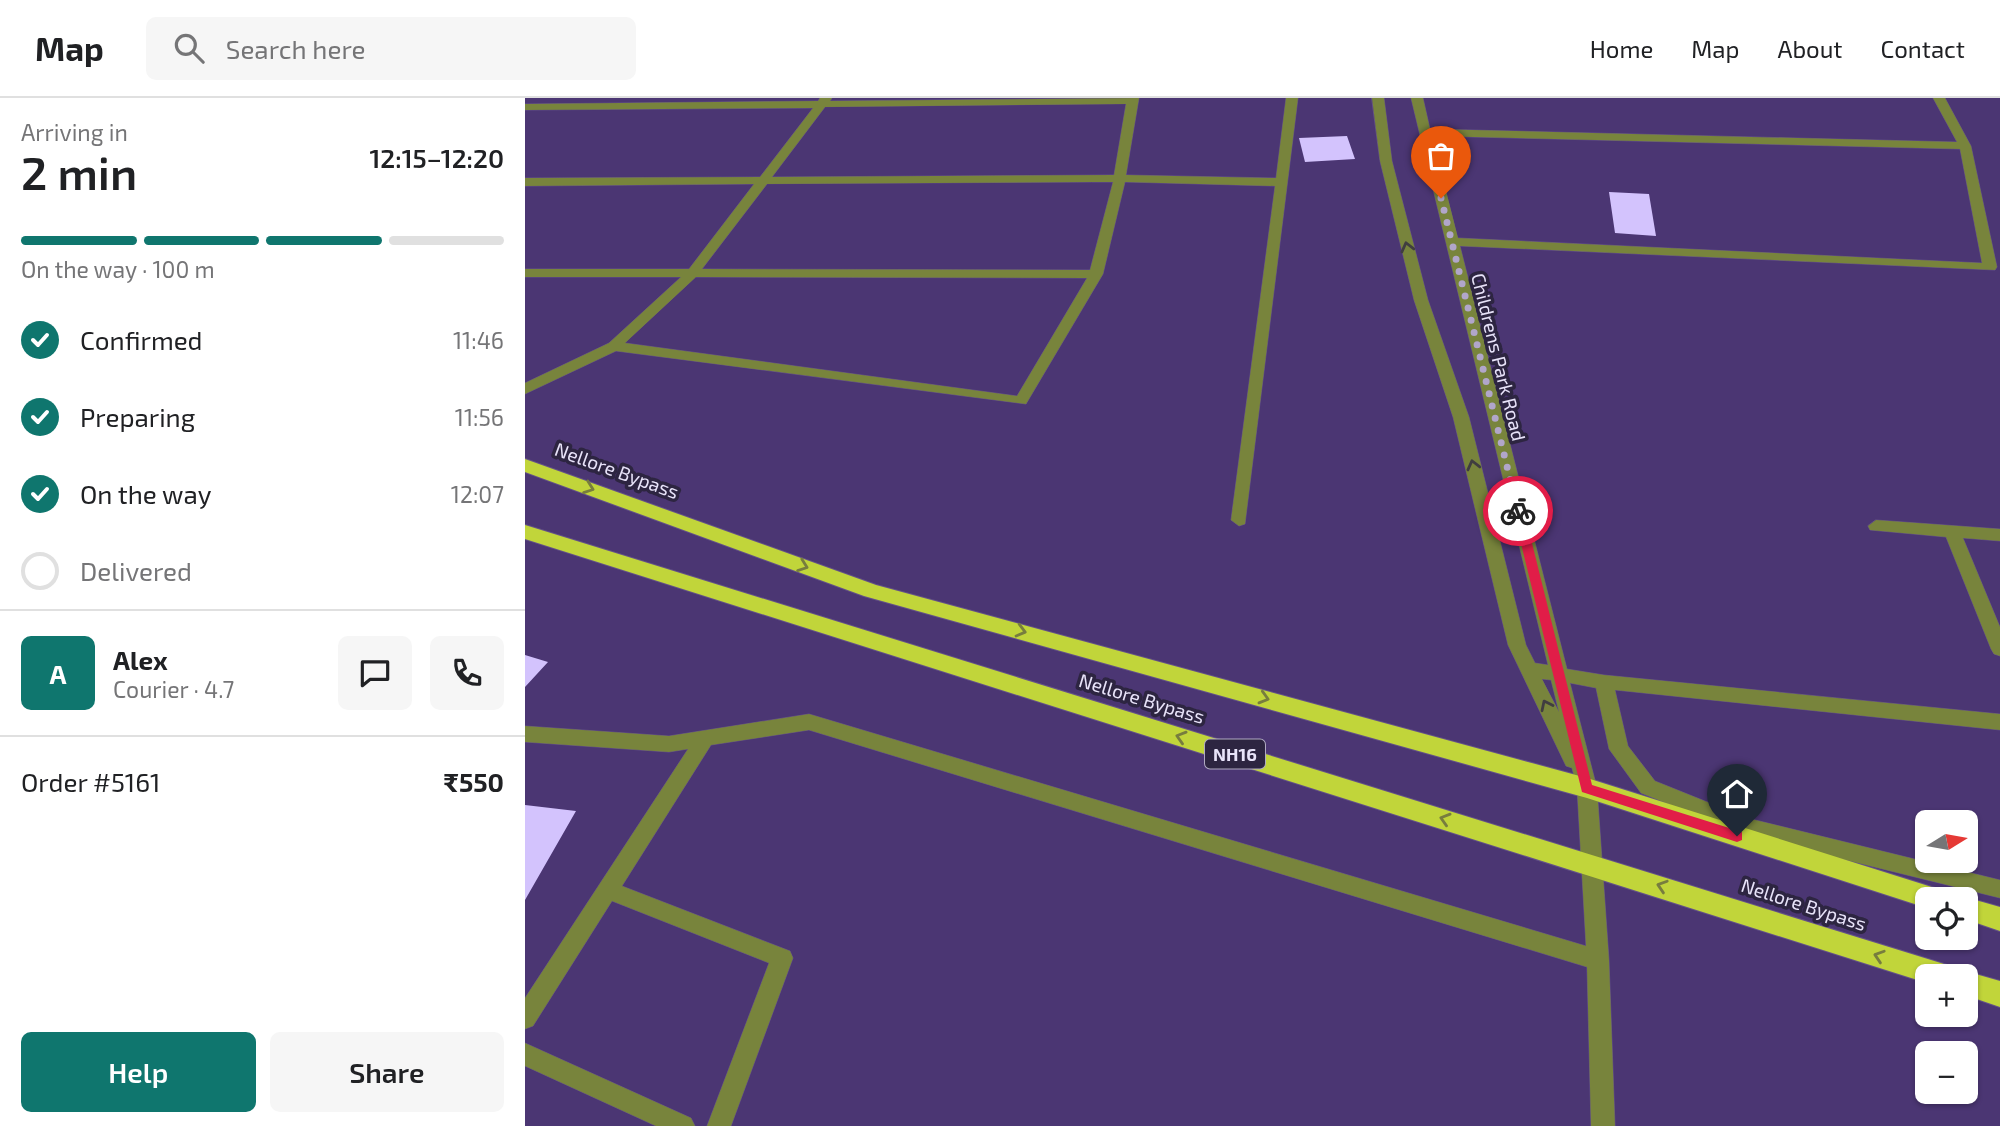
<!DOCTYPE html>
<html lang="en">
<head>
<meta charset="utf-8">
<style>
	:root { --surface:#fff; --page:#f6f6f6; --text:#202124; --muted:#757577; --line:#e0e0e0; --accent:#0f766e }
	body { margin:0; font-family:"Exo 2",sans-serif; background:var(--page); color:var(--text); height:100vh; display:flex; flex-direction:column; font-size:26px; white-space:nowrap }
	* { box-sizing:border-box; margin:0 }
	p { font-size:23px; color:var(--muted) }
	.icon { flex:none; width:38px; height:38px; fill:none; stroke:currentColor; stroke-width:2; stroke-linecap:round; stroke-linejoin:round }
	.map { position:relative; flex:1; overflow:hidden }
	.drawer { display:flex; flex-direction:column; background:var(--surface); width:525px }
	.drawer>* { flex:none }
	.needle { width:46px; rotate:79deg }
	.buttons { position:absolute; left:1390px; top:712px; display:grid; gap:14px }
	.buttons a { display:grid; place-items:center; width:63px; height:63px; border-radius:10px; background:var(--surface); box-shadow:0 2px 5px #0004; font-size:35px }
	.pin { position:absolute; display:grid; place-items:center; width:60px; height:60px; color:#fff; margin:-72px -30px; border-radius:50% 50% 50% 0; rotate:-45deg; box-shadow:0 0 7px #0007 }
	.pin .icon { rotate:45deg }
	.courier { position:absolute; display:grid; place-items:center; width:70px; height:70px; margin:-35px; border:5px solid #e11d48; border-radius:50%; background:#fff; color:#222; box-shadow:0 2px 9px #0007 }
	.summary em { font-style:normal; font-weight:600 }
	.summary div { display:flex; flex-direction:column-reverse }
	.summary { display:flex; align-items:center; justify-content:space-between; height:119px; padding:0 21px }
	h1 { font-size:46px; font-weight:600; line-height:52px }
	.bar { display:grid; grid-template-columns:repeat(4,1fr); gap:10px 7px; align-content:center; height:84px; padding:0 21px }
	.bar i { height:9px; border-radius:5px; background:var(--line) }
	.bar .current { background:var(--accent) }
	.bar p { grid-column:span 4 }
	.line { display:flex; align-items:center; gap:18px; padding:0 21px; border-top:2px solid var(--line) }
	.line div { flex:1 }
	.round { display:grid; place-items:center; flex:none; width:74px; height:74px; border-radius:10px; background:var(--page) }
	ol { padding:0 21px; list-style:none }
	li { display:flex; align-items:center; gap:21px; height:77px }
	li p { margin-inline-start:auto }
	li .icon { padding:7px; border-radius:50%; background:var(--accent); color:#fff; stroke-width:4 }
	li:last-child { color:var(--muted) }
	li i { width:38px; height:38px; border:4px solid var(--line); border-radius:50% }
	.primary-button { display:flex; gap:14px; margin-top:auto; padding:14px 21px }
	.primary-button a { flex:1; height:80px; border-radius:10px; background:var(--accent); color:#fff; font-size:28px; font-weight:600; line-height:80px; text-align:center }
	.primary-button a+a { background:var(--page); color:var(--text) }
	header { display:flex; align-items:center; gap:42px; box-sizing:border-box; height:98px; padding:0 35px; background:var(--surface); border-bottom:2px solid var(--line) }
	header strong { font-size:33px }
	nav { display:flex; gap:38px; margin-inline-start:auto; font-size:24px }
	.search { width:490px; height:63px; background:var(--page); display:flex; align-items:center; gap:18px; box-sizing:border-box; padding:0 24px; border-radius:10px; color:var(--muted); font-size:26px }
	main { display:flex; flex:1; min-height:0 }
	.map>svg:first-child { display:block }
	.building { fill:#d3c3fd }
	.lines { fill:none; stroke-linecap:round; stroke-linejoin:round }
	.minor-casing { stroke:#645288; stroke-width:1 }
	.highway-casing { stroke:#645288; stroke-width:2 }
	.minor { fill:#78843c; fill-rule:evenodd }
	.highway { fill:#c1d53a; fill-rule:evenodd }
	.oneway { stroke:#403d40 }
	.oneway2 { stroke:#777d3e }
	.route { fill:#e11d48 }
	.done { stroke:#b1a6ca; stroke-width:7; stroke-dasharray:0 12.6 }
	.labels { text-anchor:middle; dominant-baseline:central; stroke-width:7; stroke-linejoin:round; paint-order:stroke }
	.shield { fill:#2d2541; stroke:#b0aac2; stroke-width:2 }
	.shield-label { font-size:18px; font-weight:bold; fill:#e8e3f9 }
	.street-label { font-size:19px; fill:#e8e3f9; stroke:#2d2541 }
</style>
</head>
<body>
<header>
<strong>Map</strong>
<div class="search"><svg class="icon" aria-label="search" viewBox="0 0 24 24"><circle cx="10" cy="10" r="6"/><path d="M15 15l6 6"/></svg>Search here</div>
<nav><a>Home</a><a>Map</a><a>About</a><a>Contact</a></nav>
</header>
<main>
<section class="drawer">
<div class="summary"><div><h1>2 min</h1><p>Arriving in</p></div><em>12:15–12:20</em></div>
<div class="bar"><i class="current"></i><i class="current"></i><i class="current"></i><i></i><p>On the way · 100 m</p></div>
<ol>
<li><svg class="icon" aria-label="check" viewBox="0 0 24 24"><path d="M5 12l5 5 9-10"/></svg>Confirmed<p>11:46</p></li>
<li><svg class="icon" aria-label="check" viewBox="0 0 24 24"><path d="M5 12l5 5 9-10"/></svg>Preparing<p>11:56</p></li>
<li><svg class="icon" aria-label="check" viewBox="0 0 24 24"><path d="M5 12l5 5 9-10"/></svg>On the way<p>12:07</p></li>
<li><i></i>Delivered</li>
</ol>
<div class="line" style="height:126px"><b class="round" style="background:var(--accent);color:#fff">A</b><div><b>Alex</b><p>Courier · 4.7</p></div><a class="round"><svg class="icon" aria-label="chat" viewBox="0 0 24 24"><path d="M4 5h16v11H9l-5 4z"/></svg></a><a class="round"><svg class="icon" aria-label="phone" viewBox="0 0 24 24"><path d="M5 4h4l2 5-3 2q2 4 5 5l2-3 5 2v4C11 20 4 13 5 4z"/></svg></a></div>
<div class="line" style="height:91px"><div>Order #5161</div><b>₹550</b></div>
<div class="primary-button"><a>Help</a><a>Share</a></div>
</section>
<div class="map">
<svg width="1475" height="1028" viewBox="0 0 1475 1028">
	<rect width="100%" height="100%" fill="#4b3673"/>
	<path class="building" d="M822 38 830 61 780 64 774 40Z
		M1084 94 1124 96 1131 138 1090 135Z
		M0 557 23 564 0 589Z
		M0 707 51 713 0 802Z"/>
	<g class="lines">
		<g class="minor-casing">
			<path id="minor" d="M295 0H307L305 3 614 0 601 77 751 80 761 0H773L720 426 714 428 706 422 750 88 600 84 578 176 501 306 91 253 0 296V285L84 245 156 179H0V171H164L229 86 0 88V80L235 79 288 10 0 12V6L293 3ZM601 6 589 77 247 79 300 9ZM567 84H588L565 172 177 171 242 86ZM171 179 562 180 492 298 100 245Z
				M847 0H859L867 63 903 202 944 319 1001 547 1010 565 1023 567 886 0H898L905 31 1432 44 1408 0H1420L1446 48 1472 169 1470 172 935 148 1042 571 1079 577 1475 616V632L1090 592 1103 648 1130 683 1222 720 1475 782V800L1220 737 1116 695 1084 651 1071 590 1045 585 1072 690 1084 862 1090 1028H1066L1062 869 284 632 186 647 97 788 265 853 268 860 206 1028H182L244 865 87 803 8 928 0 931V900L163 651 144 654 0 644V628L144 638 284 616 1061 848 1052 690 1047 670 1041 668 983 547 928 319 889 202 855 63ZM907 38 1435 51 1457 165 933 140ZM1017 581 1026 582 1034 614Z
				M1351 422 1475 431V443L1438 440 1475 529V558L1469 556 1466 551 1421 439 1345 432 1343 428Z
				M0 945 166 1020 170 1028H131L0 968Z"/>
		</g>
		<g class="highway-casing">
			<path id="highway" d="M0 361 351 487 1062 680 1413 791 1422 794 1425 802H1402V810L1062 700 339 498 0 374Z
				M0 427 1419 866 1428 869 1431 876 1440 873 1475 883V909L1440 897V878H1402V885L0 441Z
				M1440 799 1475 809V833L1440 821V802H1432Z"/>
		</g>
		<use href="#minor" class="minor"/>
		<use href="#highway" class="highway"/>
	</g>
	<defs><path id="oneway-chevron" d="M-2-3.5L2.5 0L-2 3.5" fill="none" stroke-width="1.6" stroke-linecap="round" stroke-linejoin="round" transform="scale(1.75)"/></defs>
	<g class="oneway">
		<use href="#oneway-chevron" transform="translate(882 149) rotate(-104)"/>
		<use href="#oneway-chevron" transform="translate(948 367) rotate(-104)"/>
		<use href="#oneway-chevron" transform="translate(1021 607) rotate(-116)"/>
	</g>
	<g class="oneway2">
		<use href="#oneway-chevron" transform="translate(64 390) rotate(20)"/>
		<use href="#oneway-chevron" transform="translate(278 468) rotate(20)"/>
		<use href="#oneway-chevron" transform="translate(496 533) rotate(15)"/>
		<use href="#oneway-chevron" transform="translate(739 600) rotate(16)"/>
		<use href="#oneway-chevron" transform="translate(656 639) rotate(-163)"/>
		<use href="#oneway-chevron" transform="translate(920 721) rotate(-163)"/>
		<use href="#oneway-chevron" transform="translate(1137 788) rotate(-162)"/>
		<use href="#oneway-chevron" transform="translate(1354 858) rotate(-162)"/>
	</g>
	<path class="route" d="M993 409 999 413 1067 687 1217 734V742L1212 744 1057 694 988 413Z"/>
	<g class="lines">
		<path class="done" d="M916 100 993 413"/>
	</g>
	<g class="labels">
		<rect class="shield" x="680" y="641.5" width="60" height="29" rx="5"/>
		<g class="shield-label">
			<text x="710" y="656">NH16</text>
		</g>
		<g class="street-label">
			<text transform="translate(974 259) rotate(76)">Childrens Park Road</text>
			<text transform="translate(92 372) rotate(20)">Nellore Bypass</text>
			<text transform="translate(617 600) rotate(17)">Nellore Bypass</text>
			<text transform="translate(1279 806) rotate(18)">Nellore Bypass</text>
		</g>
	</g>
</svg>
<div class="buttons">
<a><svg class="needle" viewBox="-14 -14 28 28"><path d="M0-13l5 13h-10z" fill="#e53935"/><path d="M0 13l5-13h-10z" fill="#757577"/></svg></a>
<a><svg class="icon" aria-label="locate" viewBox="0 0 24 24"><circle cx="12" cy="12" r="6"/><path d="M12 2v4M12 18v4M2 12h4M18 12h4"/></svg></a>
<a>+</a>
<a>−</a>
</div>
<div class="pin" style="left:916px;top:100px;background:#ea580c"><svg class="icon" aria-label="bag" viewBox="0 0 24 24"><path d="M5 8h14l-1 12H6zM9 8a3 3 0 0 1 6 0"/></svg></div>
<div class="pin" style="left:1212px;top:738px;background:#1f2937"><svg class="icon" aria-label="home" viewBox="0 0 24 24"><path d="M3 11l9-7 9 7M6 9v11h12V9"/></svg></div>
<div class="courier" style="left:993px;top:413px"><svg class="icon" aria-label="bike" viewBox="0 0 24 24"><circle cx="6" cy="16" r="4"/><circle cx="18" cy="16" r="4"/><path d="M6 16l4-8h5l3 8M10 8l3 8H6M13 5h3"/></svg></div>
</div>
</main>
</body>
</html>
